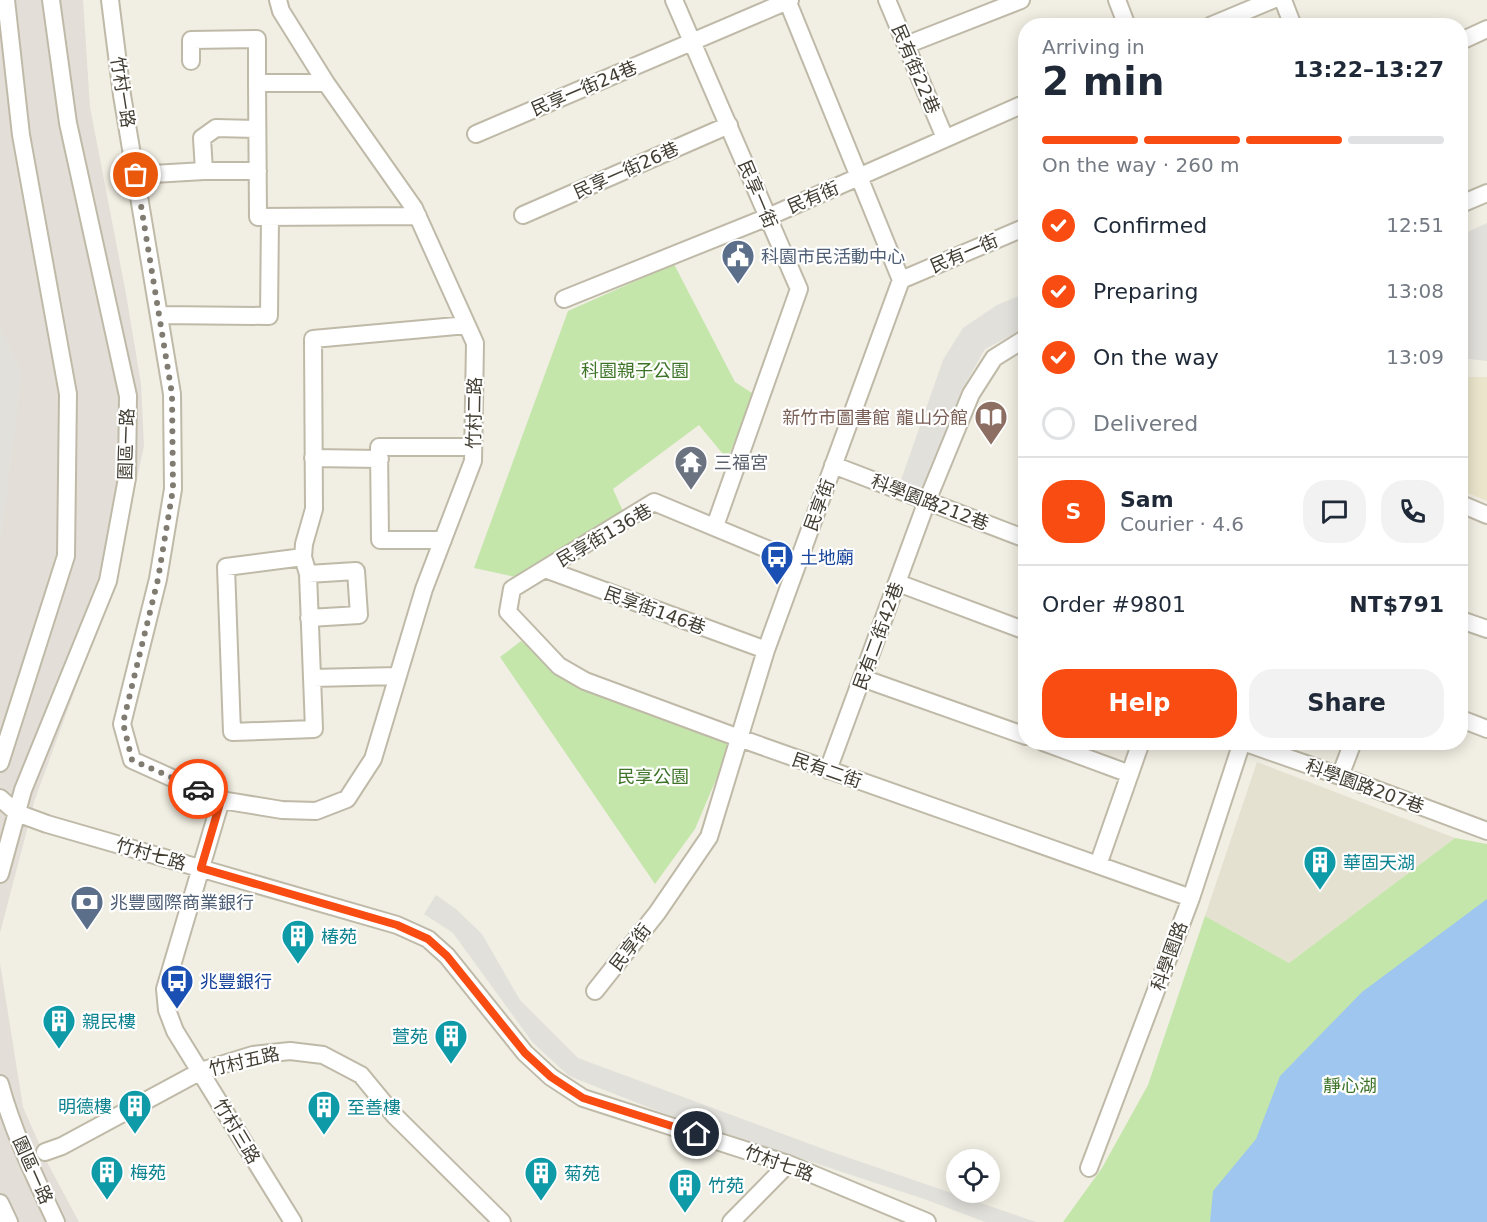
<!DOCTYPE html>
<html lang="en">
<head>
<meta charset="utf-8">
<style>
	:root { --surface:#fff; --page:#f2f2f3; --text:#1f2937; --muted:#747a83; --line:#e0e1e3; --accent:#f94c12 }
	body { margin:0; font-family:"DejaVu Sans","Noto Sans TC",sans-serif; background:var(--page); color:var(--text); height:100vh; display:flex; flex-direction:column; font-size:22px; white-space:nowrap }
	* { box-sizing:border-box; margin:0 }
	p { font-size:20px; color:var(--muted) }
	.icon { flex:none; width:33px; height:33px; fill:none; stroke:currentColor; stroke-width:2; stroke-linecap:round; stroke-linejoin:round }
	.map { position:relative; flex:1; overflow:hidden }
	.sheet { position:absolute; left:1018px; top:18px; width:450px; height:732px; display:flex; flex-direction:column; background:var(--surface); border-radius:24px; box-shadow:0 3px 15px #0003 }
	.sheet>* { flex:none }
	.buttons { position:absolute; left:946px; top:1149px; display:grid; gap:12px }
	.buttons a { display:grid; place-items:center; width:54px; height:54px; border-radius:50%; background:var(--surface); box-shadow:0 3px 15px #0003; font-size:30px }
	.pin { position:absolute; display:grid; place-items:center; width:51px; height:51px; color:#fff; margin:-26px; border:3px solid #fff; border-radius:50%; box-shadow:0 2px 6px #0007 }
	.courier { position:absolute; display:grid; place-items:center; width:60px; height:60px; margin:-30px; border:4px solid #f94c12; border-radius:50%; background:#fff; color:#222; box-shadow:0 2px 8px #0007 }
	.headline em { font-style:normal; font-weight:700 }
	.headline div { display:flex; flex-direction:column-reverse }
	.headline { display:flex; align-items:center; justify-content:space-between; height:102px; padding:0 24px }
	h1 { font-size:39px; font-weight:700; line-height:45px }
	.bar { display:grid; grid-template-columns:repeat(4,1fr); gap:9px 6px; align-content:center; height:72px; padding:0 24px }
	.bar i { height:8px; border-radius:4px; background:var(--line) }
	.bar .selected { background:var(--accent) }
	.bar p { grid-column:span 4 }
	.line { display:flex; align-items:center; gap:15px; padding:0 24px; border-top:2px solid var(--line) }
	.line div { flex:1 }
	.round { display:grid; place-items:center; flex:none; width:63px; height:63px; border-radius:24px; background:var(--page) }
	ol { padding:0 24px; list-style:none }
	li { display:flex; align-items:center; gap:18px; height:66px }
	li p { margin-inline-start:auto }
	li .icon { padding:6px; border-radius:50%; background:var(--accent); color:#fff; stroke-width:4 }
	li:last-child { color:var(--muted) }
	li i { width:33px; height:33px; border:3px solid var(--line); border-radius:50% }
	.action { display:flex; gap:12px; margin-top:auto; padding:12px 24px }
	.action a { flex:1; height:69px; border-radius:24px; background:var(--accent); color:#fff; font-size:24px; font-weight:700; line-height:69px; text-align:center }
	.action a+a { background:var(--page); color:var(--text) }
	.map>svg:first-child { display:block }
	.residential { fill:#e5e1d1 }
	.industrial { fill:#e3dfd8 }
	.education { fill:#ebe5cc }
	.green { fill:#c5e6ab }
	.parking { fill:#e2e0db }
	.water { fill:#9ec6ef }
	.lines { fill:none; stroke-linecap:round; stroke-linejoin:round }
	.minor-casing { stroke:#bfbaa8; stroke-width:20 }
	.minor { stroke:#fff; stroke-width:16 }
	.done { stroke:#807c71; stroke-width:6; stroke-dasharray:0 10.8 }
	.route { stroke:#f94c12; stroke-width:8 }
	.labels { text-anchor:middle; dominant-baseline:central; stroke-width:4.5; stroke-linejoin:round; paint-order:stroke }
	.street-label { font-size:18px; fill:#433e33; stroke:#fff }
	.service-label { font-size:18px; fill:#4e5e75; stroke:#fff; text-anchor:start }
	.park-label { font-size:18px; fill:#3d7427; stroke:#fff }
	.education-label { font-size:18px; fill:#785e54; stroke:#fff; text-anchor:end }
	.worship-label { font-size:18px; fill:#5b616d; stroke:#fff; text-anchor:start }
	.transit-label { font-size:18px; fill:#164399; stroke:#fff; text-anchor:start }
	.culture-label { font-size:18px; fill:#0d838f; stroke:#fff; text-anchor:start }
</style>
</head>
<body>
<div class="map">
<svg width="1487" height="1222" viewBox="0 0 1487 1222">
	<rect width="100%" height="100%" fill="#f1eee3"/>
	<path class="residential" d="M1257 762 1455 838 1289 963 1205 916Z"/>
	<path class="industrial" d="M0 0H83L90 107 126 294 141 384 144 446 115 581 35 799 0 933Z
		M0 963 23 1107 48 1164 79 1222H0Z"/>
	<path class="education" d="M1461 377H1487V501L1461 490Z"/>
	<path class="green" d="M674 264 735 382 755 395 727 459 699 425 613 489 625 516 520 578 474 568 568 311Z
		M521 641 581 689 732 742 695 829 655 884 500 657Z
		M1455 838 1487 844V1222H1063L1102 1168 1148 1085 1205 916 1289 963Z"/>
	<path class="parking" d="M1487 223V361L1461 358V235Z
		M1026 293V328L985 349 962 390 924 490 901 480 943 360 963 328 997 305Z
		M0 328 22 373 0 546Z
		M436 895 456 909 482 934 520 1000 578 1058 829 1151 1036 1222H985L924 1199 660 1112 569 1076 533 1043 453 933 424 914Z"/>
	<path class="water" d="M1487 899V1222H1210L1213 1191 1256 1139 1280 1076 1362 992Z"/>
	<g class="lines">
		<g class="minor-casing">
			<path id="minor" d="M110 0 122 95 172 394 173 489 158 579 122 724 132 760 221 800 282 810 316 811 347 799 373 759 424 589 473 461 475 343 414 208 326 83 281 11 278 0
				M674 0 799 289 715 526
				M887 0 945 138
				M1117 0 1127 26
				M1283 0 1293 26
				M1210 26 1272 0
				M1461 41 1487 29
				M906 45 1021 0
				M191 61V40L257 39V83
				M326 83H257L258 217 418 216
				M257 129 216 128 202 138 204 171H258
				M476 134 790 0
				M136 175 204 171
				M1461 204 1487 193
				M523 215 729 125
				M901 280 1026 227
				M564 299 768 217 1026 103
				M159 315 269 316 270 217
				M313 458 380 459
				M833 465 1026 539
				M1461 504 1487 515
				M443 540H380L379 447H473
				M303 557 308 574 314 729 232 732 226 567Z
				M303 557 304 544 314 509 313 339 467 325
				M798 562 654 502 512 589 508 612 559 666 585 681 739 738 1191 898
				M545 569 766 650
				M308 574 356 571 359 615 309 618
				M898 583 1026 631
				M1461 620 1487 629
				M312 678 398 676
				M862 678 1026 736
				M1461 719 1487 729
				M1043 742 1130 774
				M1243 742 1340 776 1487 831
				M0 763 66 556 68 394 21 135 6 0
				M828 770 927 501 971 394 994 358 1026 338
				M1340 776 1353 742
				M0 798 17 813 47 824 397 925 428 939 447 956 525 1053 551 1077 583 1098 788 1164 927 1222
				M221 800 165 989 167 1010 175 1031 293 1222
				M1098 865 1141 742
				M0 874 23 790 108 581 127 478 128 396 68 123 51 0
				M595 991 657 913 709 837 766 650 901 280 787 0
				M0 1084C13 1132 35 1177 56 1222
				M45 1152 62 1146 201 1071 253 1055 290 1051 323 1055 361 1075 394 1115 502 1222
				M1089 1168 1191 898 1242 742
				M0 1203 9 1222
				M731 1222 788 1164"/>
		</g>
		<use href="#minor" class="minor"/>
	</g>
	<g class="lines">
		<path class="done" d="M136 175 172 394 173 489 158 579 123 723 132 760 198 789"/>
		<path class="route" d="M198 789 221 800 201 868 397 925 428 939 447 956 525 1053 551 1077 583 1098 697 1134"/>
	</g>
	<defs>
		<g id="civic-pin" transform="scale(1.725)"><path d="M0 17L-7.5 6A9.5 9.5 0 1 1 7.5 6Z" fill="#5c6f8a" stroke="#fff"/><path d="M-.6-6.5H3V-4.5H.6V-3L4-1V1h2V6H-6V1h2V-1L-.6-3ZM-1.2 2.5V6h2.4V2.5Z" fill="#fff"/></g>
		<g id="library-pin" transform="scale(1.725)"><path d="M0 17L-7.5 6A9.5 9.5 0 1 1 7.5 6Z" fill="#8d6e63" stroke="#fff"/><path d="M-6-4Q-3-5.5-.7-3.5V5Q-3 3-6 4ZM6-4Q3-5.5 .7-3.5V5Q3 3 6 4Z" fill="#fff"/></g>
		<g id="temple-pin" transform="scale(1.725)"><path d="M0 17L-7.5 6A9.5 9.5 0 1 1 7.5 6Z" fill="#6b7280" stroke="#fff"/><path d="M0-6L5-2H3V0L6.5 2.5H4V6H1.5V3h-3V6H-4V2.5H-6.5L-3 0V-2H-5Z" fill="#fff"/></g>
		<g id="bus-pin" transform="scale(1.725)"><path d="M0 17L-7.5 6A9.5 9.5 0 1 1 7.5 6Z" fill="#1a4fb4" stroke="#fff"/><path d="M-5-6H5V4H4V6H2V4H-2V6H-4V4H-5ZM-3.5-4V0h7V-4ZM-3.5 1.2v1.5H-2V1.2ZM2 1.2v1.5H3.5V1.2Z" fill="#fff"/></g>
		<g id="building-pin" transform="scale(1.725)"><path d="M0 17L-7.5 6A9.5 9.5 0 1 1 7.5 6Z" fill="#0f9aa8" stroke="#fff"/><path d="M-4-6H4V6H1V3H-1V6H-4ZM-2.5-4.3h1.7v1.8h-1.7ZM.8-4.3h1.7v1.8H.8ZM-2.5-1h1.7V.8h-1.7ZM.8-1h1.7V.8H.8Z" fill="#fff"/></g>
		<g id="bank-pin" transform="scale(1.725)"><path d="M0 17L-7.5 6A9.5 9.5 0 1 1 7.5 6Z" fill="#5c6f8a" stroke="#fff"/><path d="M-6-4H6V4H-6ZM0-2.3a2.3 2.3 0 1 0 0 4.6a2.3 2.3 0 1 0 0-4.6Z" fill="#fff"/></g>
	</defs>
	<g fill-rule="evenodd">
		<use href="#civic-pin" x="738" y="256"/>
		<use href="#library-pin" x="991" y="417"/>
		<use href="#temple-pin" x="691" y="462"/>
		<use href="#bus-pin" x="777" y="557"/>
		<use href="#building-pin" x="1320" y="862"/>
		<use href="#bank-pin" x="87" y="902"/>
		<use href="#building-pin" x="298" y="936"/>
		<use href="#bus-pin" x="177" y="981"/>
		<use href="#building-pin" x="59" y="1021"/>
		<use href="#building-pin" x="451" y="1036"/>
		<use href="#building-pin" x="135" y="1106"/>
		<use href="#building-pin" x="324" y="1107"/>
		<use href="#building-pin" x="107" y="1172"/>
		<use href="#building-pin" x="541" y="1173"/>
		<use href="#building-pin" x="685" y="1185"/>
	</g>
	<g class="labels">
		<g class="street-label">
			<text transform="translate(916 69) rotate(67)">民有街22巷</text>
			<text transform="translate(584 88) rotate(-23)">民享一街24巷</text>
			<text transform="translate(123 92) rotate(81)">竹村一路</text>
			<text transform="translate(626 170) rotate(-24)">民享一街26巷</text>
			<text transform="translate(758 194) rotate(67)">民享一街</text>
			<text transform="translate(813 197) rotate(-23)">民有街</text>
			<text transform="translate(964 253) rotate(-23)">民有一街</text>
			<text transform="translate(474 413) rotate(-89)">竹村二路</text>
			<text transform="translate(126 444) rotate(-88)">園區一路</text>
			<text transform="translate(930 502) rotate(21)">科學園路212巷</text>
			<text transform="translate(819 505) rotate(-70)">民享街</text>
			<text transform="translate(604 535) rotate(-30)">民享街136巷</text>
			<text transform="translate(655 610) rotate(20)">民享街146巷</text>
			<text transform="translate(878 636) rotate(-70)">民有二街42巷</text>
			<text transform="translate(827 770) rotate(19)">民有二街</text>
			<text transform="translate(1365 786) rotate(20)">科學園路207巷</text>
			<text transform="translate(151 854) rotate(16)">竹村七路</text>
			<text transform="translate(630 947) rotate(-52)">民享街</text>
			<text transform="translate(1169 956) rotate(-70)">科學園路</text>
			<text transform="translate(244 1061) rotate(-13)">竹村五路</text>
			<text transform="translate(237 1131) rotate(59)">竹村三路</text>
			<text transform="translate(779 1163) rotate(20)">竹村七路</text>
			<text transform="translate(33 1170) rotate(66)">園區一路</text>
		</g>
		<g class="service-label">
			<text x="761" y="256">科園市民活動中心</text>
			<text x="110" y="902">兆豐國際商業銀行</text>
		</g>
		<g class="park-label">
			<text x="635" y="370">科園親子公園</text>
			<text x="653" y="776">民享公園</text>
			<text x="1350" y="1085">靜心湖</text>
		</g>
		<g class="education-label">
			<text x="968" y="417">新竹市圖書館 龍山分館</text>
		</g>
		<g class="worship-label">
			<text x="714" y="462">三福宮</text>
		</g>
		<g class="transit-label">
			<text x="800" y="557">土地廟</text>
			<text x="200" y="981">兆豐銀行</text>
		</g>
		<g class="culture-label">
			<text x="1343" y="862">華固天湖</text>
			<text x="321" y="936">椿苑</text>
			<text x="82" y="1021">親民樓</text>
			<text x="428" y="1036" text-anchor="end">萱苑</text>
			<text x="112" y="1106" text-anchor="end">明德樓</text>
			<text x="347" y="1107">至善樓</text>
			<text x="130" y="1172">梅苑</text>
			<text x="564" y="1173">菊苑</text>
			<text x="708" y="1185">竹苑</text>
		</g>
	</g>
</svg>
<div class="buttons">
<a><svg class="icon" aria-label="locate" viewBox="0 0 24 24"><circle cx="12" cy="12" r="6"/><path d="M12 2v4M12 18v4M2 12h4M18 12h4"/></svg></a>
</div>
<div class="pin" style="left:136px;top:175px;background:#ea580c"><svg class="icon" aria-label="bag" viewBox="0 0 24 24"><path d="M5 8h14l-1 12H6zM9 8a3 3 0 0 1 6 0"/></svg></div>
<div class="pin" style="left:697px;top:1134px;background:#1f2937"><svg class="icon" aria-label="home" viewBox="0 0 24 24"><path d="M3 11l9-7 9 7M6 9v11h12V9"/></svg></div>
<div class="courier" style="left:198px;top:789px"><svg class="icon" aria-label="car" viewBox="0 0 24 24"><path d="M5 17H2v-5l4-1 3-4h7l3 4 3 1v5h-3M9 17h6M6 11h13"/><circle cx="7" cy="17" r="2"/><circle cx="17" cy="17" r="2"/></svg></div>
<section class="sheet">
<div class="headline"><div><h1>2 min</h1><p>Arriving in</p></div><em>13:22–13:27</em></div>
<div class="bar"><i class="selected"></i><i class="selected"></i><i class="selected"></i><i></i><p>On the way · 260 m</p></div>
<ol>
<li><svg class="icon" aria-label="check" viewBox="0 0 24 24"><path d="M5 12l5 5 9-10"/></svg>Confirmed<p>12:51</p></li>
<li><svg class="icon" aria-label="check" viewBox="0 0 24 24"><path d="M5 12l5 5 9-10"/></svg>Preparing<p>13:08</p></li>
<li><svg class="icon" aria-label="check" viewBox="0 0 24 24"><path d="M5 12l5 5 9-10"/></svg>On the way<p>13:09</p></li>
<li><i></i>Delivered</li>
</ol>
<div class="line" style="height:108px"><b class="round" style="background:var(--accent);color:#fff">S</b><div><b>Sam</b><p>Courier · 4.6</p></div><a class="round"><svg class="icon" aria-label="chat" viewBox="0 0 24 24"><path d="M4 5h16v11H9l-5 4z"/></svg></a><a class="round"><svg class="icon" aria-label="phone" viewBox="0 0 24 24"><path d="M5 4h4l2 5-3 2q2 4 5 5l2-3 5 2v4C11 20 4 13 5 4z"/></svg></a></div>
<div class="line" style="height:78px"><div>Order #9801</div><b>NT$791</b></div>
<div class="action"><a>Help</a><a>Share</a></div>
</section>
</div>
</body>
</html>
